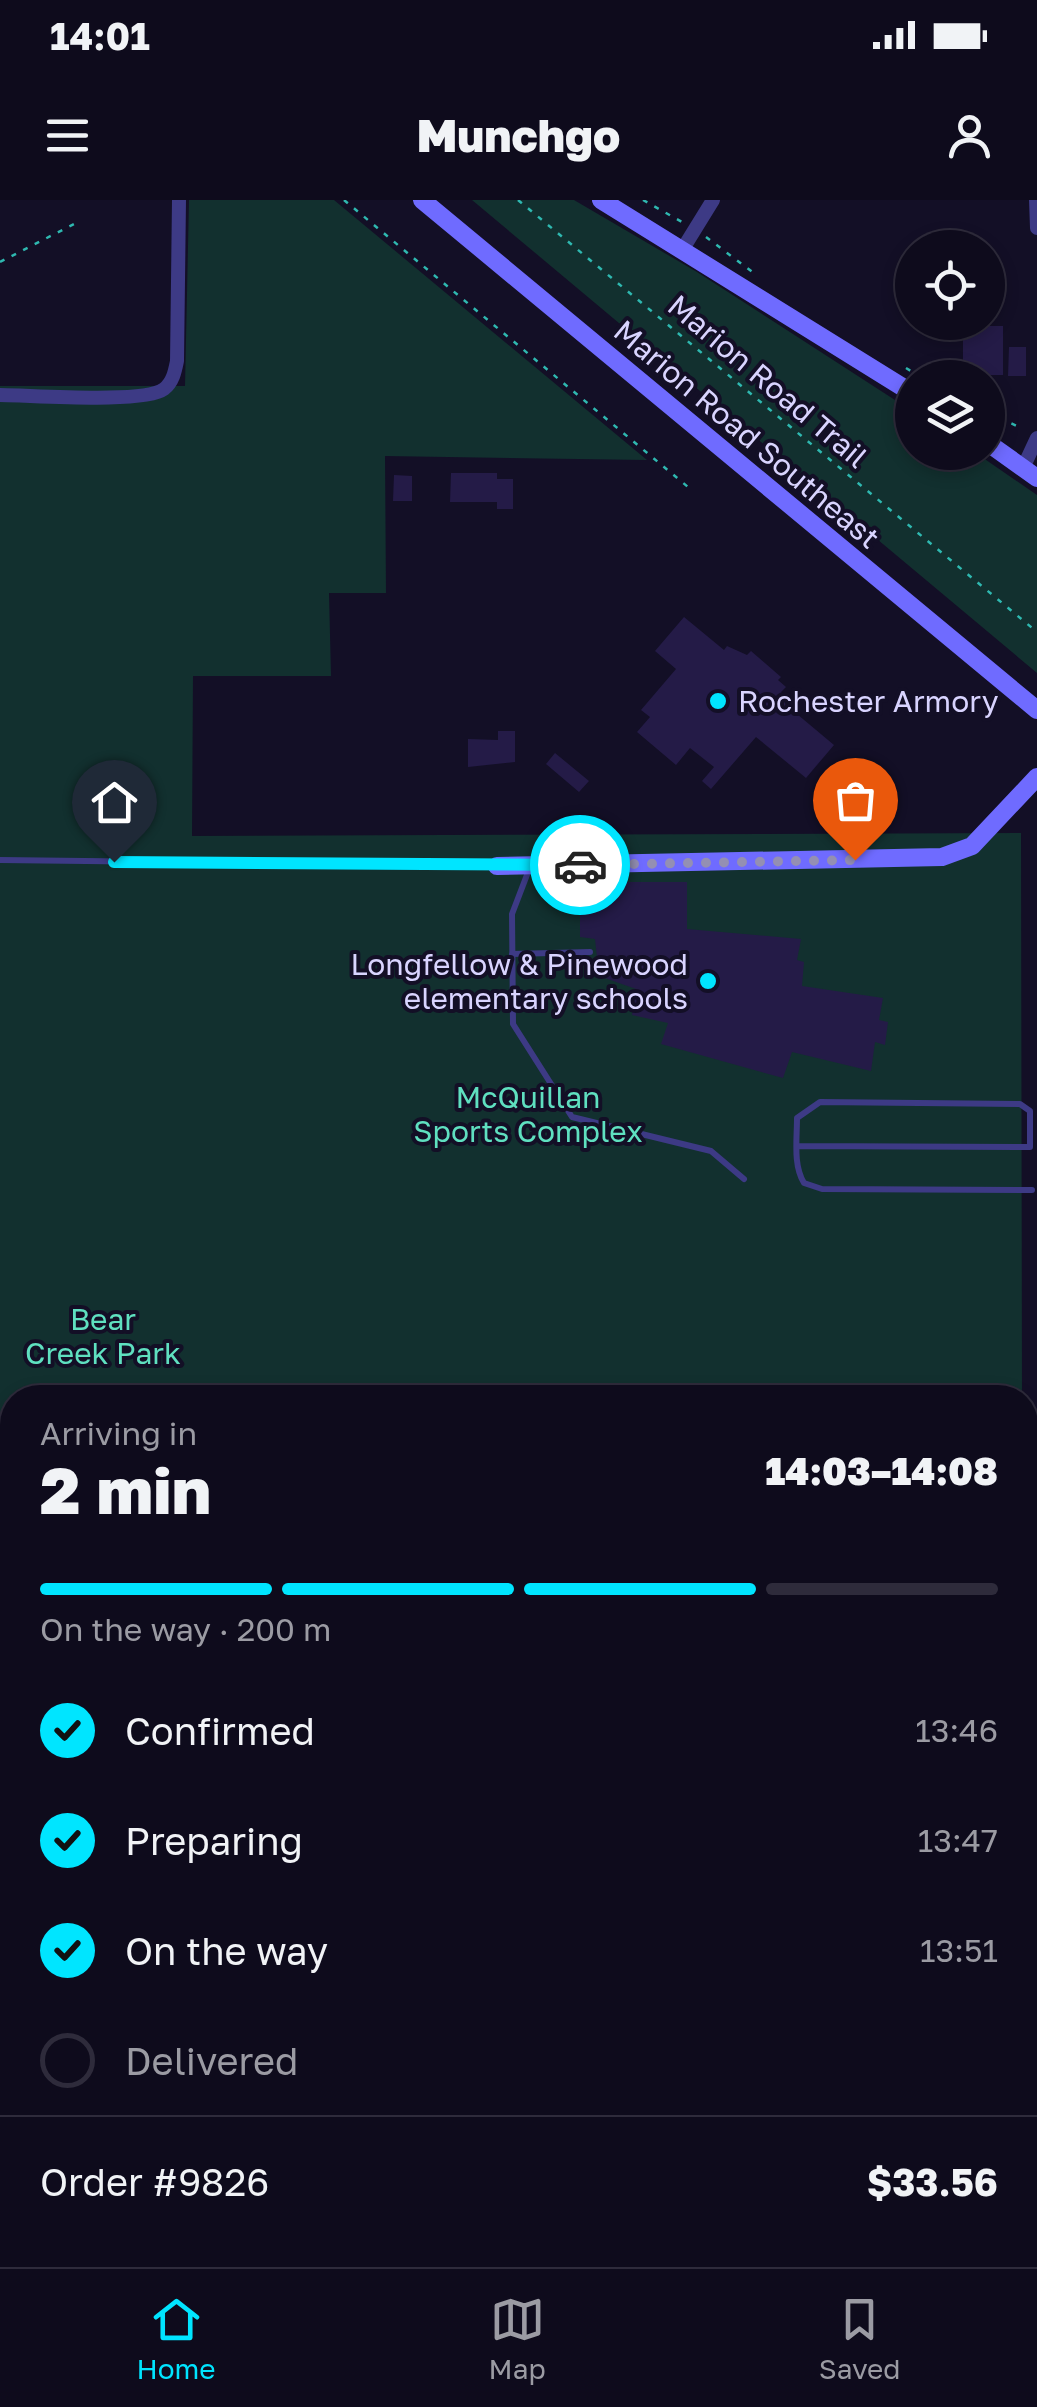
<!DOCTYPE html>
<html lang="en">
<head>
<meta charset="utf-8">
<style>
	:root { --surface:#0e0b1c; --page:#1c1929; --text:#f1f3f6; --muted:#9b9ba3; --line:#2e2b3b; --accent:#00e5ff }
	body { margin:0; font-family:"Golos Text",sans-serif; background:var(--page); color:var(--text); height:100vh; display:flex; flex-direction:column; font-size:38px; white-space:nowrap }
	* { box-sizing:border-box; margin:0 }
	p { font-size:32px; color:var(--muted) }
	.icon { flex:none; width:55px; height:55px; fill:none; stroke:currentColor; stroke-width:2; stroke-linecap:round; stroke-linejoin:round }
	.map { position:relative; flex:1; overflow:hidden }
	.sheet { position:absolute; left:0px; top:1185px; width:1038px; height:882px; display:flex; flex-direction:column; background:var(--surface); border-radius:40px 40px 0 0; box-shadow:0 5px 15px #0003,0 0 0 2px var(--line) }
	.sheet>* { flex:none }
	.controls { position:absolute; left:895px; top:30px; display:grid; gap:20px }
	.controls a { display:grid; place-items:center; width:110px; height:110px; border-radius:50%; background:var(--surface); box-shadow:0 5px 15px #0003,0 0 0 2px var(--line); font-size:50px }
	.pin { position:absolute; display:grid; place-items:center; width:85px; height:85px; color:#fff; margin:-102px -42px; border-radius:50% 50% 50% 0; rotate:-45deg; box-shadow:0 0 10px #0007 }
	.pin .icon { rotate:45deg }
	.courier { position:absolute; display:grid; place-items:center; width:100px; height:100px; margin:-50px; border:8px solid #00e5ff; border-radius:50%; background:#fff; color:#222; box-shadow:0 2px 12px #0007 }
	.summary em { font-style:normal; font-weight:800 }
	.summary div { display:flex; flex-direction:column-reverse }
	.summary { display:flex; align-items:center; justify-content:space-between; height:170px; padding:0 40px }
	h1 { font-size:65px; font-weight:800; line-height:75px }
	.bar { display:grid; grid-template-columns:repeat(4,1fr); gap:15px 10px; align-content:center; height:120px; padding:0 40px }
	.bar i { height:12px; border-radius:8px; background:var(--line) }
	.bar .active { background:var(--accent) }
	.bar p { grid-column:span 4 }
	.line { display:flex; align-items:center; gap:25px; padding:0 40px; border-top:2px solid var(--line) }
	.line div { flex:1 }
	ol { padding:0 40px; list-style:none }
	li { display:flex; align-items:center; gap:30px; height:110px }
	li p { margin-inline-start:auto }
	li .icon { padding:10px; border-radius:50%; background:var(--accent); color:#111; stroke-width:4 }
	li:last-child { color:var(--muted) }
	li i { width:55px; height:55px; border:5px solid var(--line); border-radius:50% }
	.status { display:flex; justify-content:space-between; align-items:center; height:70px; padding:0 50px; background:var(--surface); direction:ltr }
	.status svg { height:28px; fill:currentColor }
	header { display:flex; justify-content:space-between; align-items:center; height:130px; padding:0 40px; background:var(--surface); font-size:45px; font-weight:800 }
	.tab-bar { display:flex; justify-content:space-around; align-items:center; height:140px; border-top:2px solid var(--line); background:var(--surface); font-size:28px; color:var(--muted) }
	.tab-bar a { display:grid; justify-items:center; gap:5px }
	.tab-bar .active { color:var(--accent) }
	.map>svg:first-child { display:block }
	.grass { fill:url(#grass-dots) }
	.forest { fill:url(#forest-firs) }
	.park { fill:#12302f }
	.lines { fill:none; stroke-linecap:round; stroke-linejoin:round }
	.stream { stroke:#0c2248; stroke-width:5 }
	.building { fill:#241b47 }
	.path { stroke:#2fb8b0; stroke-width:2.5; stroke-dasharray:5 8; stroke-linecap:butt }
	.lane { stroke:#3d3a85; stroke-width:6 }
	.street { stroke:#3d3a85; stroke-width:14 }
	.secondary { stroke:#6f6bff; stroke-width:18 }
	.done { stroke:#948fb3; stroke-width:10; stroke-dasharray:0 18 }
	.route { stroke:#00e5ff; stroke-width:12 }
	.poi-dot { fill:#00e5ff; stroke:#130f26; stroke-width:4 }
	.labels { text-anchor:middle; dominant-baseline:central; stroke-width:8; stroke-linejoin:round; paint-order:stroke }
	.street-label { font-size:30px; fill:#d9d4ff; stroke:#130f26 }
	.poi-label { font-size:30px; fill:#d9d4ff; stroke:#130f26; text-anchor:start }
	.park-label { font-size:30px; fill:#5fe0c0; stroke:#130f26 }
</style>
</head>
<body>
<div class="status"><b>14:01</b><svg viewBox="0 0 49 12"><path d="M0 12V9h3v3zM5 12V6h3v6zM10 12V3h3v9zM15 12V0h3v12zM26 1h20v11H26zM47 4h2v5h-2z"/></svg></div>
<header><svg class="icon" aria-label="menu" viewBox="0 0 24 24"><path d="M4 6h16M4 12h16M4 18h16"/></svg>Munchgo<svg class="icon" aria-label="person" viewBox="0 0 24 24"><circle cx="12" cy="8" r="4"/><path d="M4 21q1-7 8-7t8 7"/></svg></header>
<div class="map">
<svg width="1037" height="2067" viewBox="0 0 1037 2067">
	<defs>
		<pattern id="grass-dots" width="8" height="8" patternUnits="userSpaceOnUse" patternTransform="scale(2.5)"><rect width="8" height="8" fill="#12302f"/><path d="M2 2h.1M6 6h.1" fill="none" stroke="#344d4e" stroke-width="1.8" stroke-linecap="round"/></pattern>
		<pattern id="forest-firs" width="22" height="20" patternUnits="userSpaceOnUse" patternTransform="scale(2.5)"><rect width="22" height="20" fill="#12302f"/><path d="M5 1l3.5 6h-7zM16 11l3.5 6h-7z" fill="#344d4e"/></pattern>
	</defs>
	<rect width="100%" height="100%" fill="#130f26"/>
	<path class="grass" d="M1025 1816 1037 1827V2067H130L128 2055H1025Z"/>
	<path class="forest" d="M1025 1542 1037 1544V1965L1025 1958Z
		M12 1610V2055H179L180 2067H0V1612Z"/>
	<path class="park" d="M189 0H334L647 260 385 256 386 393H329L331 476H193L192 636 1021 633 1022 1197 12 1198V1455H0V186H185Z
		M472 0H574L697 72 912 211V252L976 253 1037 295V473Z"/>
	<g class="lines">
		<path class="stream" d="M1034 1401H1037
			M0 1486 12 1485
			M0 1919 12 1926
			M0 2047 12 2032"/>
	</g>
	<path class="building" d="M963 126H1003V175H963Z
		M1009 147H1026V176H1008Z
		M451 273H497V279H513V309H497V302H450Z
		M394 275 412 276V301H393Z
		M684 417 724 450 727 446 747 455 751 451 781 477 778 480 786 487 781 492 789 499 785 504 834 545 806 578 756 537 711 589 702 581 714 567 690 548 676 565 637 532 650 517 641 510 676 469 655 451Z
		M498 531H515V562L468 567V539L498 540Z
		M555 553 589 581 579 592 546 564Z
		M575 682H687V729L801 739 797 760 804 762 802 786 883 798 879 820 888 822 885 845 875 842 871 871 792 852 783 878 661 844 668 823 632 815 636 789 599 776 595 739 580 737V708L574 707Z"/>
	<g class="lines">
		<path class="path" d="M344 0 688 287
			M518 0 1037 432
			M643 0 682 22
			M706 37 755 74
			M0 62 76 23
			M906 168 922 178
			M988 212 1023 229
			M0 1434 12 1433
			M1025 1436 1037 1437
			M1025 2021 1037 2030
			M368 2055 369 2067
			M415 2055 425 2067
			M258 2067 265 2055
			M357 2067 369 2060"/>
		<path class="lane" d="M0 660 496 666
			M530 667 512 714 513 824 572 917 711 951 744 979
			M512 754 590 752
			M797 946 1030 947V911L1020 904 820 902 797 918C797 940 793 965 804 983L822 989 1032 990"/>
		<path class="street" d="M1036 0 1037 28
			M684 47 713 0
			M0 195C31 195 144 204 164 189 173 182 175 171 177 161L179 0
			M1023 268 1037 238"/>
		<path class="secondary" d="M422 0 1037 510
			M601 0 912 193
			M988 243 1037 278
			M497 666 942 657 972 646 1037 577
			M1025 1479H1037
			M0 1547 12 1546"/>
	</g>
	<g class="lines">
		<path class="done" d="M580 665 855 660"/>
		<path class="route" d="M114 662 580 665"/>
	</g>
	<g class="poi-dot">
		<circle cx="718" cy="501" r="10"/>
		<circle cx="708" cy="781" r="10"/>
	</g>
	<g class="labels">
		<g class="street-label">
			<text transform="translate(768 181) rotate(40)">Marion Road Trail</text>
			<text transform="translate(747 234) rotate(40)">Marion Road Southeast</text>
		</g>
		<g class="poi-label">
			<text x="738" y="501">Rochester Armory</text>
			<text x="688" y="764" text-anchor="end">Longfellow &amp; Pinewood<tspan x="688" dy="34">elementary schools</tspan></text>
		</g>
		<g class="park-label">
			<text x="528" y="897">McQuillan<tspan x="528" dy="34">Sports Complex</tspan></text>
			<text x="103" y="1119">Bear<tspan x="103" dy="34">Creek Park</tspan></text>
		</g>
	</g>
</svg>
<div class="controls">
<a><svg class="icon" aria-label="locate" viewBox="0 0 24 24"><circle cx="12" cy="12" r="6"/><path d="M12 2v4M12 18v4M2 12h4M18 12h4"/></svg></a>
<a><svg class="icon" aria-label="layers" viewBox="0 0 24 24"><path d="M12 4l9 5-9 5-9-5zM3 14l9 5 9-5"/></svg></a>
</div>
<div class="pin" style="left:855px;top:660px;background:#ea580c"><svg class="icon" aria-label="bag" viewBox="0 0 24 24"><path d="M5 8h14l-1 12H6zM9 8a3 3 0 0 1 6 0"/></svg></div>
<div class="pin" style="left:114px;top:662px;background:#1f2937"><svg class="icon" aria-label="home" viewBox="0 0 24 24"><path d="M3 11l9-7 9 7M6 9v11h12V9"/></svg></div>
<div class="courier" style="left:580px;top:665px"><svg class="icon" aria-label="car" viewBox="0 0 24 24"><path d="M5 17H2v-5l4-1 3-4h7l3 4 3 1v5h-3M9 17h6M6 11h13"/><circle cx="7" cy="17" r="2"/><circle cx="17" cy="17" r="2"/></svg></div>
<section class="sheet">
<div class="summary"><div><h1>2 min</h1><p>Arriving in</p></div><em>14:03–14:08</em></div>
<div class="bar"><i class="active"></i><i class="active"></i><i class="active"></i><i></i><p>On the way · 200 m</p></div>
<ol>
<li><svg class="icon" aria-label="check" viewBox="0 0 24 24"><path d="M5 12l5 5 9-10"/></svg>Confirmed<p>13:46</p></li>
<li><svg class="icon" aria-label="check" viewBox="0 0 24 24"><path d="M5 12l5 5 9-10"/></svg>Preparing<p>13:47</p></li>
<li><svg class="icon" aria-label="check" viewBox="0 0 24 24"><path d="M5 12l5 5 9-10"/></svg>On the way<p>13:51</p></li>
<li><i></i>Delivered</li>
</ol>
<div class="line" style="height:130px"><div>Order #9826</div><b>$33.56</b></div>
</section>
</div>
<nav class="tab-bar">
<a class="active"><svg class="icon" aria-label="home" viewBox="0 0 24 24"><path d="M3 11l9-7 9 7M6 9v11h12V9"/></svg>Home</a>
<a><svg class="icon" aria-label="map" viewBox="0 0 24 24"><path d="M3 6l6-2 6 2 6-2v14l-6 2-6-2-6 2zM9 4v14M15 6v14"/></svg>Map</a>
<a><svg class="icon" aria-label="saved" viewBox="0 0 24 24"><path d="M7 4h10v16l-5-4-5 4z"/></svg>Saved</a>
</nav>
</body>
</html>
